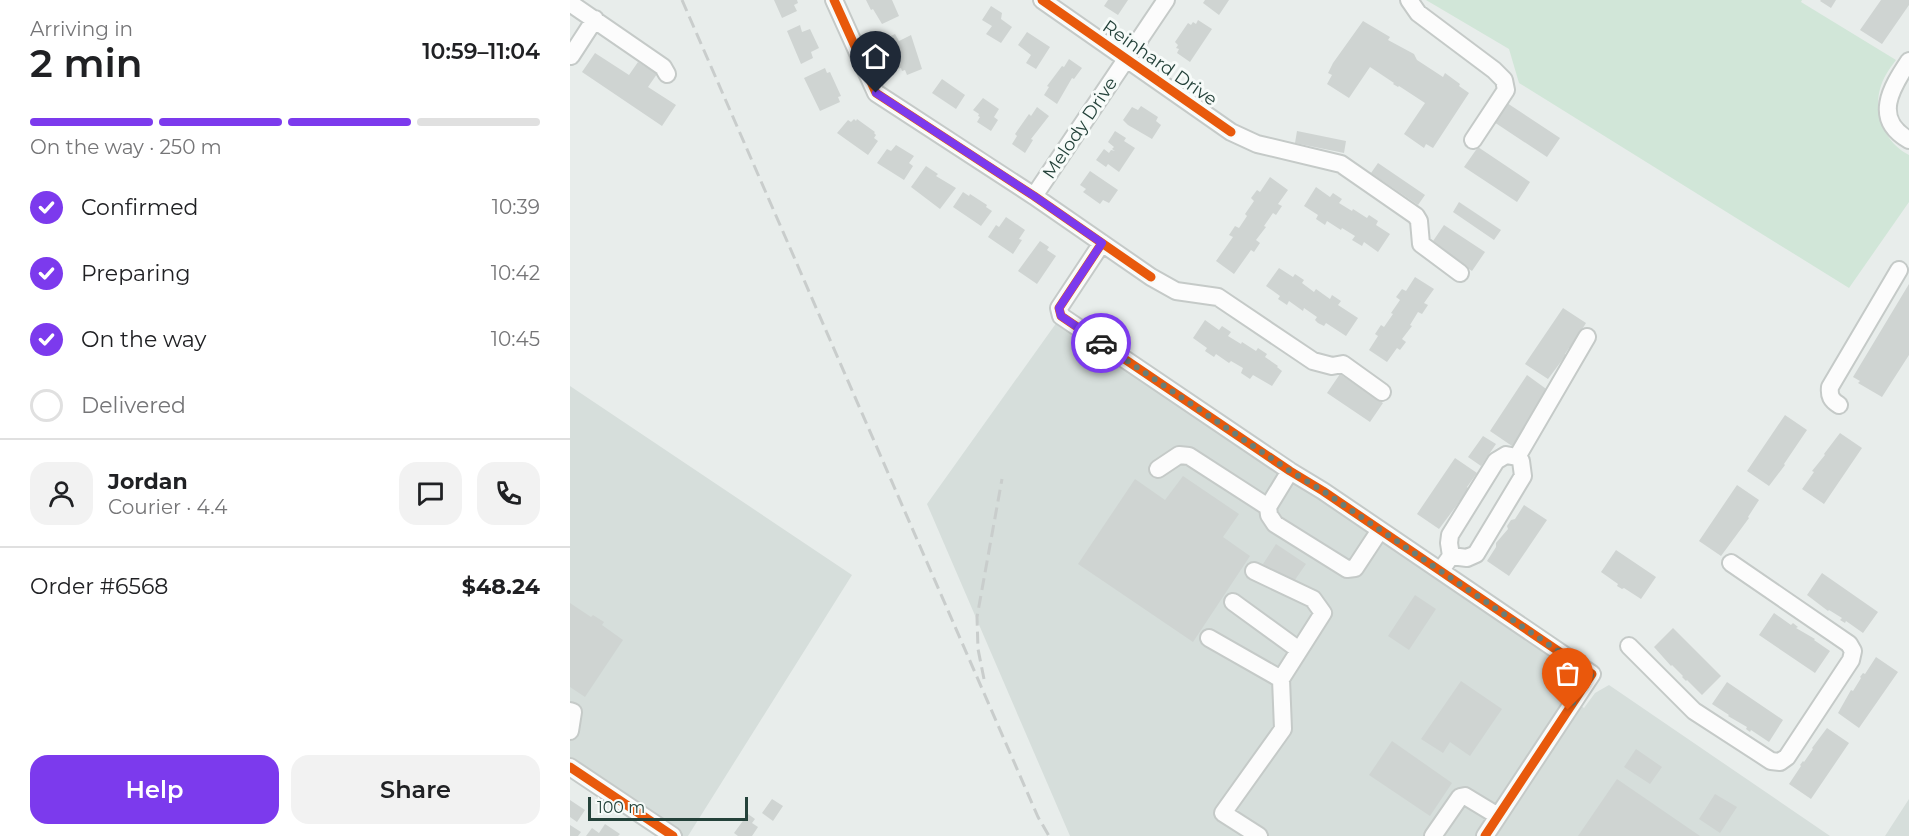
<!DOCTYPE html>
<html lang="en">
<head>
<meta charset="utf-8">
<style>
	:root { --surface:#fff; --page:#f2f2f2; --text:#202124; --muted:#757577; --line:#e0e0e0; --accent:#7c3aed }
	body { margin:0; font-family:Montserrat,sans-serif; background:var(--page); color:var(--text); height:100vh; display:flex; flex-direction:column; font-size:22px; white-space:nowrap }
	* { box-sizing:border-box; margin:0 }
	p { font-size:20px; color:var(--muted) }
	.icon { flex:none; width:33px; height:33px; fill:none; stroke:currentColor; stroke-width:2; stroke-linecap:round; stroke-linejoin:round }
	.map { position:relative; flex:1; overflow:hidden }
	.details { display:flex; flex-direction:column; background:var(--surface); width:570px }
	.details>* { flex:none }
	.scale { position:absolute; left:18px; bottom:15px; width:160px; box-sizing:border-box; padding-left:6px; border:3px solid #24423a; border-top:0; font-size:16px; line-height:21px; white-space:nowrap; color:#24423a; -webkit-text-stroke:4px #f7fbf9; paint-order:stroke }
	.pin { position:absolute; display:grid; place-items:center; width:51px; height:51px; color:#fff; margin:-62px -26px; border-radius:50% 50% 50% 0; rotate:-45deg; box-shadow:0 0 6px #0007 }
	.pin .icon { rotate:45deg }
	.courier { position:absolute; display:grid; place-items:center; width:60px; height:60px; margin:-30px; border:4px solid #7c3aed; border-radius:50%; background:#fff; color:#222; box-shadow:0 2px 8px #0007 }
	.summary em { font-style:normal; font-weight:600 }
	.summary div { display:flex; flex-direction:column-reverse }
	.summary { display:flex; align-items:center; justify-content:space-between; height:102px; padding:0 30px }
	h1 { font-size:39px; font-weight:600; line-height:45px }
	.bar { display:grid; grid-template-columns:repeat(4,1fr); gap:9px 6px; align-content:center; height:72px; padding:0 30px }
	.bar i { height:8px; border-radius:4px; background:var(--line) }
	.bar .on { background:var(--accent) }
	.bar p { grid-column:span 4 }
	.line { display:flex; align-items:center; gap:15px; padding:0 30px; border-top:2px solid var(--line) }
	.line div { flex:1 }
	.round { display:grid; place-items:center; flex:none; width:63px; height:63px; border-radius:18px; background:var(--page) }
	ol { padding:0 30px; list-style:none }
	li { display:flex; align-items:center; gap:18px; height:66px }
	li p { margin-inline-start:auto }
	li .icon { padding:6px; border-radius:50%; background:var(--accent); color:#fff; stroke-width:4 }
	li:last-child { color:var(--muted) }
	li i { width:33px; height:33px; border:3px solid var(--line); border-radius:50% }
	.primary-button { display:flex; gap:12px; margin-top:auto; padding:12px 30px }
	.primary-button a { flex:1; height:69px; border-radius:18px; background:var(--accent); color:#fff; font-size:24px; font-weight:600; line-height:69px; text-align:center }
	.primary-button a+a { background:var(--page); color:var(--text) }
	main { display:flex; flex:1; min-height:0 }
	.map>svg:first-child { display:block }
	.built { fill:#d6dedb }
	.green { fill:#d1e6d8 }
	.building { fill:#cfd4d2 }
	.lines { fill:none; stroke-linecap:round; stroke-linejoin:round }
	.minor-casing { stroke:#c5cac8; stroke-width:20 }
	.minor { stroke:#fcfcfc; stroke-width:16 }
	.rail { stroke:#c9cdcc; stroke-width:3; stroke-dasharray:12 6; stroke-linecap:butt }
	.cycleway-casing { stroke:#f7fbf9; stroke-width:13 }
	.cycleway { stroke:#e8590c; stroke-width:9 }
	.done { stroke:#697e78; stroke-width:6; stroke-dasharray:0 10.8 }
	.route { stroke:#7c3aed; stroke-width:8 }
	.labels { text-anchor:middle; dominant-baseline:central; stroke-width:6; stroke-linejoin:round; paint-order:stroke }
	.street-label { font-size:18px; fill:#24423a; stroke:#f7fbf9 }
</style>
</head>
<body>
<main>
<section class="details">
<div class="summary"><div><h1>2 min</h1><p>Arriving in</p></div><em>10:59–11:04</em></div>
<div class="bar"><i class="on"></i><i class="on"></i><i class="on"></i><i></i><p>On the way · 250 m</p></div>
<ol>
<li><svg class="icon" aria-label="check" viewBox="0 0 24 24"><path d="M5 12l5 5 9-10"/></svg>Confirmed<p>10:39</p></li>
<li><svg class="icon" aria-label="check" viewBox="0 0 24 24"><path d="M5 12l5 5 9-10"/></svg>Preparing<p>10:42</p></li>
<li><svg class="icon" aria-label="check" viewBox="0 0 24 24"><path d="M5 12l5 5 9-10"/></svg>On the way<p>10:45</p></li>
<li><i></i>Delivered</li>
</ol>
<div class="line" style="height:108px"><a class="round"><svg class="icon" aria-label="person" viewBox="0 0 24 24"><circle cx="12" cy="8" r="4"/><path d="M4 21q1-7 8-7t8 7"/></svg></a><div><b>Jordan</b><p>Courier · 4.4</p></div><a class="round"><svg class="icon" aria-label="chat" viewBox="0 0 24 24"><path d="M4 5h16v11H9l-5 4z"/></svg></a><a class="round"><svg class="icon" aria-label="phone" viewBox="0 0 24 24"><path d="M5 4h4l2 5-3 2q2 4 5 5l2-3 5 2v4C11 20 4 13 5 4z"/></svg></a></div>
<div class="line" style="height:78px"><div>Order #6568</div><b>$48.24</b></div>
<div class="primary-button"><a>Help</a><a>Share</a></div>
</section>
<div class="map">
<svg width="1339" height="836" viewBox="0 0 1339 836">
	<rect width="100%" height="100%" fill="#e8edeb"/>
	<path class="built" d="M487 322 993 664 1002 671 1004 676V683L997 695 1014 708 1025 693 1039 685 1260 836H500L357 504Z
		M0 386 282 575 118 836H103L0 767Z
		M1339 799V836H1315Z"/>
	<path class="green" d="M856 0H1232L1231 2 1326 60C1319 69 1313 78 1310 89 1303 114 1316 144 1339 155V202L1279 288 949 83 939 49Z"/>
	<path class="building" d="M204 0H227L228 3 224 5 227 11 212 18Z
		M296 0H322L329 16 312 24 303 9 301 10Z
		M538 0H558L548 15 534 6Z
		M635 0H659L649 15 633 3Z
		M1251 0H1266L1261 8 1250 1Z
		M1311 0H1339V5L1312 44 1290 30Z
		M421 6 432 13 431 19 442 27 431 43 416 34 422 26 412 20Z
		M628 20 642 29 620 62 607 53 609 49 606 48 608 45 605 42 618 23 621 25 623 22 626 24Z
		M793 21 820 37 818 40 844 54 847 60 873 77 875 73 890 84 889 86 899 93 863 148 856 144 854 148 834 134 855 103 829 86 828 87 823 84 824 83 800 67 779 98 757 84 762 75 758 73 763 63Z
		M230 25 232 32 240 29 249 48 241 52 243 58 231 64 217 31Z
		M457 32 480 47 466 69 456 63 461 55 448 45Z
		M325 34 329 41 341 35 352 69 337 75 335 70 332 71 331 68 327 69 322 58 326 56 325 54 321 56 314 39Z
		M25 53 59 75 68 62 87 74 78 87 106 105 92 126 12 72Z
		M499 59 512 68 504 79 502 78 487 104 474 95 479 87 477 86 492 66 494 67Z
		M255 68 257 73 260 72 271 96 268 97 270 102 250 111 234 78Z
		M372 79 395 95 386 109 362 93Z
		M413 98 429 109 424 117 428 120 421 131 407 122 410 117 408 116 409 114 403 110Z
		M937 103 990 138 977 157 924 122Z
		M571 106 588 117 586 121 591 125 582 139 558 125 553 120 562 107 568 110Z
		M467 107 479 116 461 139 463 140 455 153 442 144 447 136 445 134 459 114 461 116Z
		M284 119 286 121 287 119 305 132 304 133 306 135 304 138 308 141 298 155 267 133 278 120 281 122Z
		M545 131 556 138 554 141 565 148 549 172 538 164 536 167 526 160 534 149 539 153 541 150 545 151 542 149 544 147 538 142Z
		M727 131 776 141 774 153 725 143Z
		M326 145 344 156 339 163 343 166 334 180 307 163 317 149 321 151Z
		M908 147 960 182 947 202 894 167Z
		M808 163 855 195 848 205 801 173Z
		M356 166 368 174 366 176 386 188 370 209 341 187Z
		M520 171 548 190 539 203 533 200 530 204 513 192 516 189 510 185Z
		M700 177 718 190 708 204 712 206 706 215 703 213 694 226 696 227 686 240 690 243 684 252 681 250 664 274 646 261 663 237 659 235 665 226 669 228 677 216 675 214 684 201 681 198 687 190 690 192Z
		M746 187 760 197 763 193 772 199 769 203 782 211 783 209 797 218 799 215 808 221 806 225 820 234 808 252 794 242 792 246 782 240 785 236 772 228 771 230 757 221 755 225 746 219 748 215 734 206Z
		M393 192 399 196 400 194 417 205 416 207 422 211 411 226 383 207Z
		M889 202 931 230 924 240 883 212Z
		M436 217 455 230 449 239 452 240 443 254 418 237 426 225 429 227Z
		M874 225 915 252 902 271 861 244Z
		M470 241 479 247 477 250 486 256 467 284 448 271Z
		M709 268 723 277 725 274 734 280 732 283 744 292 746 289 760 299 762 295 771 301 768 305 788 318 776 336 756 323 754 326 748 323 745 320 747 317 734 308 733 311 719 301 717 305 708 299 710 296 696 286Z
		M845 277 864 289 854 303 858 305 852 314 848 312 840 325 842 326 832 339 836 342 830 350 827 348 817 362 799 350 808 336 805 334 811 325 814 327 823 314 821 313 830 300 826 297 832 289 836 291Z
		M1339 284V355L1312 397 1288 383 1290 381 1283 377Z
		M993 308 1016 323 1000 349 999 348 995 354 996 355 978 379 955 364Z
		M635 320 649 330 652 326 661 332 658 336 671 344 672 342 686 351 688 348 697 354 695 357 708 366 707 367 712 371 702 386 683 375 680 379 671 373 673 368 661 361 659 363 646 354 644 357 635 351 637 348 623 338Z
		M770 374 813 403 800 422 757 393Z
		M957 375 979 391 953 433 942 446 920 431Z
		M1215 415 1237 430 1214 464 1215 465 1199 486 1177 471Z
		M1270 433 1292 448 1254 504 1232 489 1244 472 1242 471 1255 455 1254 454Z
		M913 436 926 444 911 466 898 457Z
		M885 458 907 473 897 487 899 489 869 529 847 514Z
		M613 476 669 514 653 537 680 556 623 642 508 564 565 479 595 500Z
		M1167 485 1189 500 1178 517 1179 518 1151 556 1129 541Z
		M954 505 977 520 939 576 917 561 926 547V543L938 529 937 526 941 520 945 519Z
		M706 544 736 564 722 584 693 564Z
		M1046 550 1086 577 1071 599 1054 588 1052 589 1047 586 1048 584 1031 572Z
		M1252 573 1308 612 1293 633 1276 621 1275 623 1270 620 1272 618 1259 610 1258 611 1237 595Z
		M845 595 866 609 839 650 818 636Z
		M0 603 21 617 23 615 34 622 32 625 53 640 15 697 0 687Z
		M1204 613 1221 625 1223 623 1228 627 1226 628 1245 639 1244 640 1260 651 1245 673 1189 635Z
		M1103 628 1151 676 1132 695 1117 680 1116 681 1112 677 1113 676 1102 665 1101 666 1084 647Z
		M1306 657 1328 672 1289 728 1268 713 1281 690 1283 691 1291 678 1290 677 1293 673 1295 674Z
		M891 681 932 709 900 756 880 742 873 753 851 739Z
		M1157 682 1213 720 1199 742 1181 730 1180 732 1176 729 1177 727 1158 716 1159 715 1142 704Z
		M1257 728 1279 743 1241 799 1219 784 1231 766 1230 765 1233 761 1234 762 1243 749 1242 748Z
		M822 741 882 783 860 816 799 775Z
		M1066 749 1092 767 1080 784 1054 767Z
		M1047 779 1130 836H1008Z
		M1145 794 1167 807 1150 833 1129 819Z
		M202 799 213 806 203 821 192 813Z
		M0 800 15 810 7 822 0 817Z
		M178 814 185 819 182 823 188 827 182 836H168L164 833Z
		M35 824 50 834 48 836H16L22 828 29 833Z
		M0 825 11 832 8 836H0Z"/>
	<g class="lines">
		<g class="minor-casing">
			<path id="minor" d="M264 0 306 93 464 196 581 277 606 291 648 297 743 361 762 366 773 364 812 392
				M472 0 661 132 687 144 771 164 846 216 849 221 851 244 890 273
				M839 0 848 13 924 70 934 80 936 90 903 140
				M0 3 93 67 97 74
				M1 56 25 19
				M1339 61C1321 88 1302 119 1339 140
				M464 196 596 0
				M532 243 489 308 491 316 720 471 753 491 1022 674 915 836
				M1269 405C1261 400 1259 396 1260 387L1329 270
				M947 457 1017 337
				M588 469 609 455 619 456 698 507 720 471
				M698 507 699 515 705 524 777 569 785 568 810 530
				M871 570 881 556 879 543 880 535 926 461 936 455 947 457 951 461 953 476 906 554 897 558 881 556
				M684 571 743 599 753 613 711 679 713 729 653 813 689 836
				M663 602 729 650
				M639 638 711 679
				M1059 646 1124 711 1201 761 1210 762 1217 757 1281 660 1283 651 1279 644 1161 563
				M0 711 3 712 0 731
				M0 767 103 836
				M863 836 890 797 895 796 928 816"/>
		</g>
		<use href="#minor" class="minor"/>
		<path class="rail" d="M112 0 468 817 479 836
			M414 679 408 649 407 617 432 479"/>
		<g class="cycleway-casing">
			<path id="cycleway" d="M264 0 306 93 464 196 581 277
				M472 0 661 132
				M532 243 489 308 491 316 720 471 753 491 1022 674 915 836
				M0 767 103 836"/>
		</g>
		<use href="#cycleway" class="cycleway"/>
	</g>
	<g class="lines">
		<path class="done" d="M531 343 720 471 753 491 1022 674 998 710"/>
		<path class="route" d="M306 93 464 196 532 243 489 308 491 316 531 343"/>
	</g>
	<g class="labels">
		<g class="street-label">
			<text transform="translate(590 63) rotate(35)">Reinhard Drive</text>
			<text transform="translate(510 128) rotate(-56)">Melody Drive</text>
		</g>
	</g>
</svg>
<div class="scale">100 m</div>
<div class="pin" style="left:998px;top:710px;background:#ea580c"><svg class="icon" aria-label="bag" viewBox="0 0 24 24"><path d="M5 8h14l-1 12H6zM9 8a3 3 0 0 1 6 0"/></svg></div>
<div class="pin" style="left:306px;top:93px;background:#1f2937"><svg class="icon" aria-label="home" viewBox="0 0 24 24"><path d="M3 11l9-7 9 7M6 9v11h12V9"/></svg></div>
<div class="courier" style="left:531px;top:343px"><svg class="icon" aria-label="car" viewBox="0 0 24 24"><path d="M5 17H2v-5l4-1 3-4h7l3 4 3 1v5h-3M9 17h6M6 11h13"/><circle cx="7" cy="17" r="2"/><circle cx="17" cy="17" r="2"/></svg></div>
</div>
</main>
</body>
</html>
